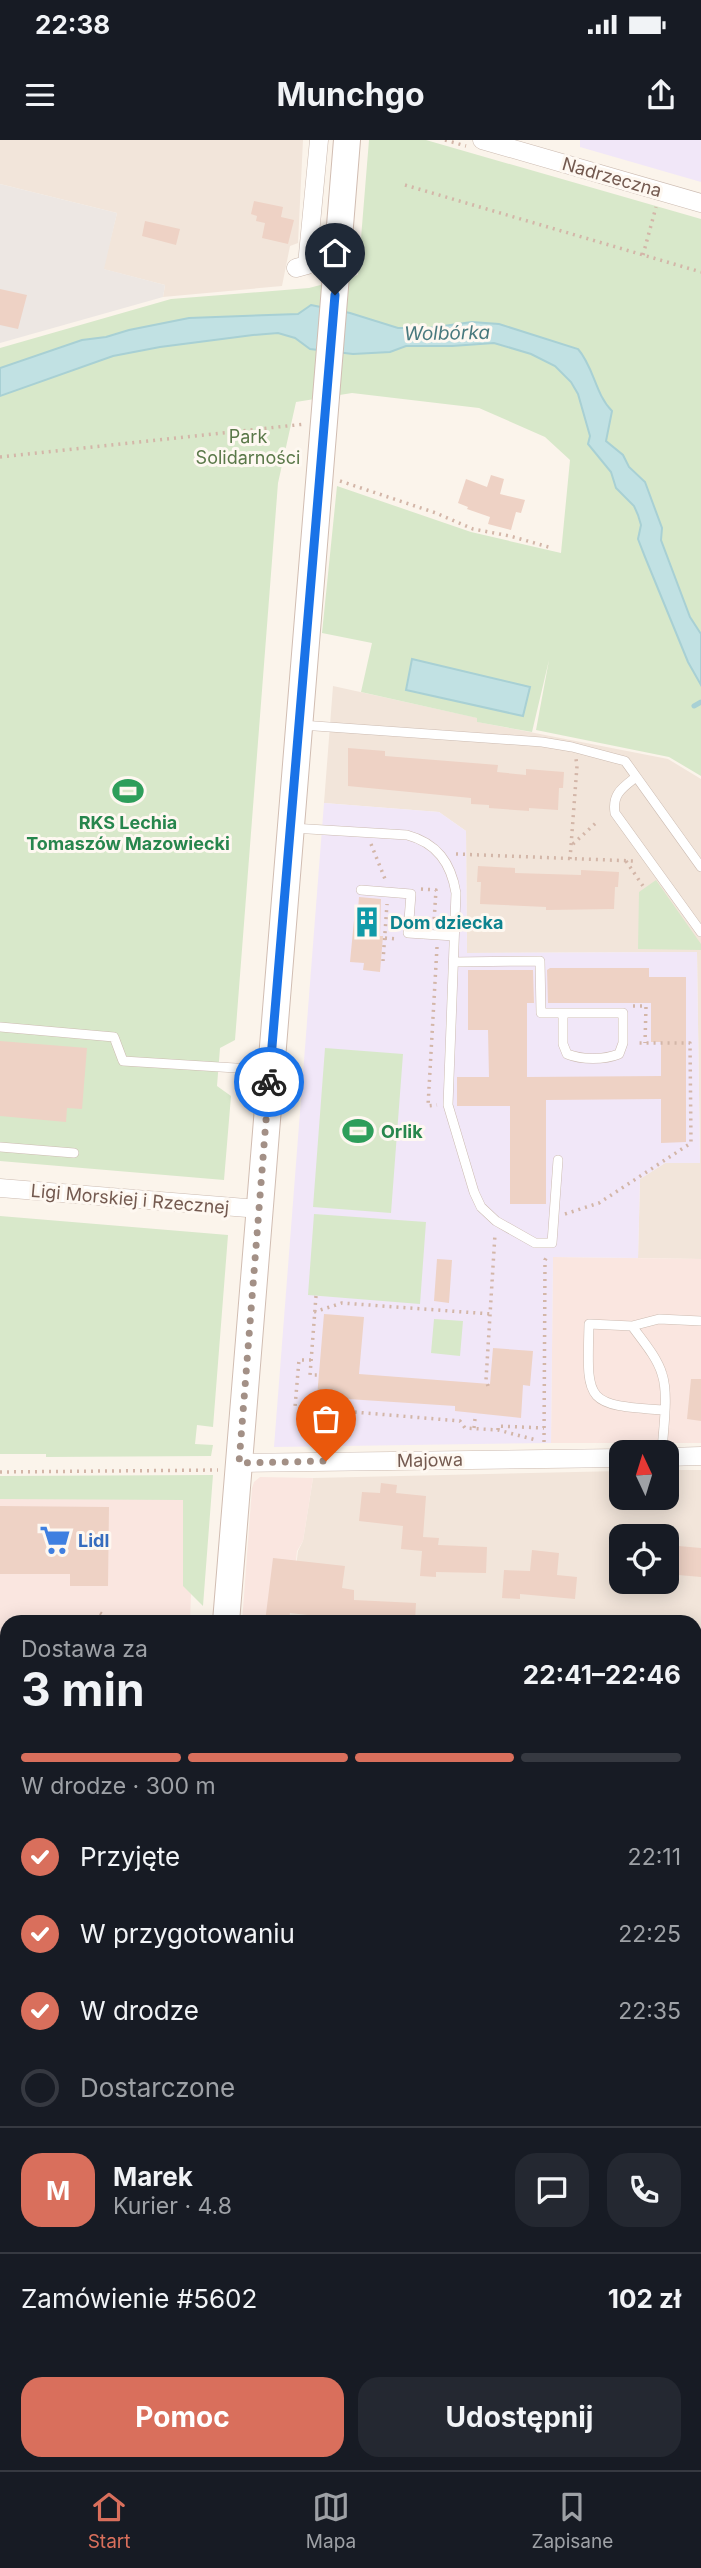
<!DOCTYPE html>
<html lang="pl">
<head>
<meta charset="utf-8">
<style>
	:root { --surface:#171b24; --page:#242831; --text:#f1f3f6; --muted:#9ea1a6; --line:#363941; --accent:#d96f5c }
	body { margin:0; font-family:Inter,sans-serif; background:var(--page); color:var(--text); height:100vh; display:flex; flex-direction:column; font-size:26px; white-space:nowrap }
	* { box-sizing:border-box; margin:0 }
	p { font-size:23px; color:var(--muted) }
	.icon { flex:none; width:38px; height:38px; fill:none; stroke:currentColor; stroke-width:2; stroke-linecap:round; stroke-linejoin:round }
	.map { position:relative; flex:1; overflow:hidden }
	.details { position:absolute; left:0px; top:1475px; width:702px; height:856px; display:flex; flex-direction:column; background:var(--surface); border-radius:21px 21px 0 0; box-shadow:0 4px 18px #0003 }
	.details>* { flex:none }
	.needle { width:46px; rotate:356deg }
	.controls { position:absolute; left:609px; top:1300px; display:grid; gap:14px }
	.controls a { display:grid; place-items:center; width:70px; height:70px; border-radius:14px; background:var(--surface); box-shadow:0 4px 18px #0003; font-size:35px }
	.pin { position:absolute; display:grid; place-items:center; width:60px; height:60px; color:#fff; margin:-72px -30px; border-radius:50% 50% 50% 0; rotate:-45deg; box-shadow:0 0 7px #0007 }
	.pin .icon { rotate:45deg }
	.courier { position:absolute; display:grid; place-items:center; width:70px; height:70px; margin:-35px; border:5px solid #1a73e8; border-radius:50%; background:#fff; color:#222; box-shadow:0 2px 9px #0007 }
	.summary em { font-style:normal; font-weight:700 }
	.summary div { display:flex; flex-direction:column-reverse }
	.summary { display:flex; align-items:center; justify-content:space-between; height:119px; padding:0 21px }
	h1 { font-size:46px; font-weight:700; line-height:52px }
	.bar { display:grid; grid-template-columns:repeat(4,1fr); gap:10px 7px; align-content:center; height:84px; padding:0 21px }
	.bar i { height:9px; border-radius:5px; background:var(--line) }
	.bar .on { background:var(--accent) }
	.bar p { grid-column:span 4 }
	.line { display:flex; align-items:center; gap:18px; padding:0 21px; border-top:2px solid var(--line) }
	.line div { flex:1 }
	.round { display:grid; place-items:center; flex:none; width:74px; height:74px; border-radius:21px; background:var(--page) }
	ol { padding:0 21px; list-style:none }
	li { display:flex; align-items:center; gap:21px; height:77px }
	li p { margin-inline-start:auto }
	li .icon { padding:7px; border-radius:50%; background:var(--accent); color:#fff; stroke-width:4 }
	li:last-child { color:var(--muted) }
	li i { width:38px; height:38px; border:4px solid var(--line); border-radius:50% }
	.cta { display:flex; gap:14px; margin-top:auto; padding:14px 21px }
	.cta a { flex:1; height:80px; border-radius:21px; background:var(--accent); color:#fff; font-size:28px; font-weight:700; line-height:80px; text-align:center }
	.cta a+a { background:var(--page); color:var(--text) }
	.status { display:flex; justify-content:space-between; align-items:center; height:49px; padding:0 35px; background:var(--surface); direction:ltr }
	.status svg { height:19px; fill:currentColor }
	header { display:flex; justify-content:space-between; align-items:center; height:91px; padding:0 21px; background:var(--surface); font-size:32px; font-weight:700 }
	.dock { display:flex; justify-content:space-around; align-items:center; height:98px; border-top:2px solid var(--line); background:var(--surface); font-size:19px; color:var(--muted) }
	.dock a { display:grid; justify-items:center; gap:4px }
	.dock .on { color:var(--accent) }
	.map>svg:first-child { display:block }
	.residential { fill:#f2e5da; fill-rule:evenodd }
	.commercial { fill:#fae6e0 }
	.industrial { fill:#ede7e3 }
	.education { fill:#f1e7f8 }
	.green { fill:#d8e8ca }
	.water { fill:#c1e1e3; stroke:#a8d0d4; stroke-width:2 }
	.lines { fill:none; stroke-linecap:round; stroke-linejoin:round }
	.stream { stroke:#a8d0d4; stroke-width:5 }
	.building { fill:#eed2c5 }
	.lane-casing { stroke:#ccbbb1; stroke-width:10 }
	.street-casing { stroke:#ccbbb1; stroke-width:19 }
	.secondary-casing { stroke:#d1bdb2; stroke-width:28 }
	.path { stroke:#d3b6a8; stroke-width:3.5; stroke-dasharray:2 5; stroke-linecap:butt }
	.lane { stroke:#fff; stroke-width:9 }
	.street { stroke:#fff; stroke-width:18 }
	.secondary { stroke:#fff; stroke-width:26 }
	.done { stroke:#a39086; stroke-width:7; stroke-dasharray:0 12.6 }
	.route { stroke:#1a73e8; stroke-width:9 }
	.labels { text-anchor:middle; dominant-baseline:central; stroke-width:6; stroke-linejoin:round; paint-order:stroke }
	.street-label { font-size:18px; fill:#745a50; stroke:#fef8f1 }
	.park-label { font-size:18px; fill:#5a7849; stroke:#fef8f1 }
	.leisure-label { font-size:18px; font-weight:bold; fill:#27864d; stroke:#fef8f1 }
	.culture-label { font-size:18px; font-weight:bold; fill:#0d838f; stroke:#fef8f1; text-anchor:start }
	.shop-label { font-size:18px; font-weight:bold; fill:#366cbe; stroke:#fef8f1; text-anchor:start }
	.water-label { font-size:19px; font-style:italic; fill:#48797e; stroke:#fef8f1 }
</style>
</head>
<body>
<div class="status"><b>22:38</b><svg viewBox="0 0 49 12"><path d="M0 12V9h3v3zM5 12V6h3v6zM10 12V3h3v9zM15 12V0h3v12zM26 1h20v11H26zM47 4h2v5h-2z"/></svg></div>
<header><svg class="icon" aria-label="menu" viewBox="0 0 24 24"><path d="M4 6h16M4 12h16M4 18h16"/></svg>Munchgo<svg class="icon" aria-label="share" viewBox="0 0 24 24"><path d="M12 15V3M7 8l5-5 5 5M5 13v7h14v-7"/></svg></header>
<div class="map">
<svg width="701" height="2330" viewBox="0 0 701 2330">
	<rect width="100%" height="100%" fill="#fbf4eb"/>
	<path class="residential" d="M0 0H303L298 103 290 106 282 146 163 157 165 145 103 129 117 73 0 44Z
		M333 546 478 578V582L668 619 701 639V1119L638 1118 640 1039 665 1023H700L697 812 467 813 466 691 439 672 324 663Z
		M667 1330H701V1617H695V1482H289L298 1411 303 1401 313 1338 621 1331V1358H667ZM621 1396H667V1442H621Z
		M695 1694H701V1949H695Z
		M695 1983H701V2078L695 2077Z
		M171 2324H445V2330H170Z"/>
	<path class="commercial" d="M553 1117 701 1119V1303H551Z
		M260 1337 313 1338 303 1401 297 1411 289 1482H242L252 1348 254 1342Z
		M195 1342 190 1482H7V1617H0V1347Z"/>
	<path class="industrial" d="M0 44 117 73 104 129 165 145 163 157 0 203Z"/>
	<path class="education" d="M580 0H701V42L580 7Z
		M324 663 439 672 466 691 467 813 697 812 700 1023H665L640 1039 638 1118 553 1117 551 1303 274 1307Z"/>
	<path class="green" d="M369 0H426L701 79V636L669 617 536 590 549 520 532 592 477 582V578L361 552 372 503 322 493 337 346 471 392 561 413 570 320 545 297 479 268 352 253 296 262 278 343 235 900 220 908 217 946 231 956 224 1040 0 1021V208L171 159 309 148 358 135Z
		M656 740 701 804V810L638 809 639 752Z
		M325 908 403 914 391 1073 313 1067Z
		M314 1074 426 1082 420 1164 308 1155Z
		M0 1076 228 1095 213 1287 197 1285 195 1304 213 1305 211 1316 46 1317V1314H0Z
		M434 1179 463 1181 460 1216 431 1213Z
		M213 1335 203 1466 183 1446V1360L0 1359V1336Z"/>
	<path class="water" d="M311 165 350 173 398 188H429L472 182 499 184 578 209C594 227 595 254 612 271L606 301 623 315 629 327 645 342 662 388 661 400 690 477 701 494V545L688 522 645 417 638 399 641 385 638 375 634 366 616 348 611 332 588 304 590 296 578 254 571 242 555 226 531 214 494 203 452 206H406L390 212 353 214 310 209 295 198 278 193 253 195 160 207 113 216 0 256V228L82 200 106 197 129 190 189 178 298 174Z
		M412 519 530 547 523 576 406 550Z"/>
	<g class="lines">
		<path class="stream" d="M694 566 701 562
			M0 1559H7"/>
	</g>
	<path class="building" d="M254 61 283 67 281 77 294 80 288 104 262 98 265 83 256 81 257 76 251 74Z
		M145 81 180 89 176 105 142 96Z
		M0 149 27 155 18 189 0 185Z
		M491 335 504 339 500 354 525 360 521 373 516 372 511 390 488 384 490 377 467 369 468 367 458 363 466 339 487 347Z
		M348 608 385 611V616L498 625 497 632 526 635V629L564 632 563 648H559L558 670 529 668V671L489 668V665L471 664V658L348 646Z
		M478 726 515 728V733L581 735V730L619 732 618 747H615L614 769 546 770V767L480 764 481 742H477Z
		M359 757 381 759 380 796H383L380 832 363 830 364 823 350 822 355 770H358Z
		M550 828H649V837H686V1002L661 1003V959L546 960V1064H510V966H457V937H489L488 890H468V830H533L534 863H527V937L661 936V902H651V863H548L547 830Z
		M0 901 87 908 82 969 67 968 66 982 0 976Z
		M437 1119 452 1120 449 1163 434 1161Z
		M324 1174 364 1177 359 1234 490 1244 493 1208 533 1211 530 1246 523 1245 521 1278 455 1271V1266L317 1257Z
		M691 1239H701V1281L687 1279Z
		M381 1343 397 1345 396 1353 426 1356 423 1397 439 1398 438 1405 487 1407 486 1433 436 1432V1437L420 1436 422 1411 401 1409 403 1386 359 1381 362 1352 380 1353Z
		M0 1366 109 1367 108 1446H70V1434H0Z
		M667 1405 701 1408V1437L667 1434Z
		M532 1410 559 1413 557 1435 577 1437 575 1459 520 1454V1459L502 1458 504 1430 530 1431Z
		M273 1418 345 1426 342 1448 354 1450V1460L416 1463 415 1481 343 1476V1479L290 1473 289 1482H265Z"/>
	<g class="lines">
		<g class="lane-casing">
			<path id="lane" d="M301 585 542 602 572 607 625 621 701 727
				M636 637C622 648 612 654 615 673L701 792
				M292 688 407 695C437 703 451 723 456 753L448 965 474 1052 481 1067 496 1081 535 1103H552L558 1020
				M361 750 411 754 408 793 454 796
				M454 822 540 821 541 873H623V903L619 914C604 920 582 920 567 914L563 904V873
				M0 887 114 897 123 921 268 930
				M0 1007 74 1013
				M632 1186 659 1179 701 1181
				M662 1312C663 1290 669 1255 662 1234 657 1217 642 1200 632 1186L589 1184C587 1262 584 1265 663 1270
				M425 2330V2324"/>
		</g>
		<g class="street-casing">
			<path id="street" d="M482 0 701 63
				M296 128 307 125 319 0
				M0 1048 259 1069
				M667 1317 701 1316
				M239 1323 621 1318
				M695 1965H701
				M695 2084 701 2085
				M0 2138 7 2059
				M0 2212H7
				M460 2330V2324"/>
		</g>
		<g class="secondary-casing">
			<path id="secondary" d="M226 1482 347 0
				M695 1639H701
				M0 1641H7
				M152 2330 153 2324"/>
		</g>
		<path class="path" d="M445 0 466 6
			M405 45 701 132
			M643 115 656 67
			M0 317 305 284
			M340 341 436 373 473 389 510 396 552 408
			M371 704 385 739
			M573 704 598 681
			M456 714 634 721
			M570 719 577 626 576 619
			M626 721 643 746
			M421 749 436 750 434 782
			M385 798 397 799
			M437 807 428 966 437 965
			M383 821 387 764
			M633 866H646L645 903
			M565 1074 599 1063 691 1003 690 903H635
			M316 1156 310 1235H319
			M314 1172 342 1163 491 1174
			M311 1220H299L295 1267 460 1281 465 1288 498 1290 536 1300
			M488 1246 486 1240 495 1094
			M474 1288 475 1279
			M498 1290V1286L544 1288
			M544 1302 545 1120 548 1115
			M333 1305 337 1258
			M633 1307 650 1306
			M0 1332 218 1330
			M100 1473 114 1482
			M0 1872 7 1873
			M0 1907 7 1908
			M0 2028 7 1943
			M695 2146 698 2100
			M6 2313H7
			M52 2330 58 2324
			M117 2330V2324
			M121 2330V2324
			M484 2330 485 2324
			M559 2330V2324
			M669 2330 670 2324
			M695 2330 697 2294H695"/>
		<use href="#lane" class="lane"/>
		<use href="#street" class="street"/>
		<use href="#secondary" class="secondary"/>
	</g>
	<g class="lines">
		<path class="done" d="M269 942 239 1323 326 1321"/>
		<path class="route" d="M269 942 335 155"/>
	</g>
	<defs>
		<g id="stadium-bare" transform="scale(2.415)"><path d="M0-5a6.5 5 0 1 0 0 10a6.5 5 0 1 0 0-10ZM-3.5-1.8h7v3.6h-7Z" fill="#2e9e5b" stroke="#fef8f1" stroke-width="2.5" paint-order="stroke"/></g>
		<g id="building-bare" transform="scale(2.415)"><path d="M-4-6H4V6H1V3H-1V6H-4ZM-2.5-4.3h1.7v1.8h-1.7ZM.8-4.3h1.7v1.8H.8ZM-2.5-1h1.7V.8h-1.7ZM.8-1h1.7V.8H.8Z" fill="#0f9aa8" stroke="#fef8f1" stroke-width="2.5" paint-order="stroke"/></g>
		<g id="supermarket-bare" transform="scale(2.415)"><path d="M-6-5.5h2.5l.6 2H6L4.5 2H-2.5L-4.4-4H-6ZM-1.5 3.2a1.3 1.3 0 1 0 .1 0ZM3 3.2a1.3 1.3 0 1 0 .1 0Z" fill="#3f7fe0" stroke="#fef8f1" stroke-width="2.5" paint-order="stroke"/></g>
	</defs>
	<g fill-rule="evenodd">
		<use href="#stadium-bare" x="128" y="651"/>
		<use href="#building-bare" x="367" y="782"/>
		<use href="#stadium-bare" x="358" y="991"/>
		<use href="#supermarket-bare" x="55" y="1400"/>
	</g>
	<g class="labels">
		<g class="street-label">
			<text transform="translate(612 37) rotate(16)">Nadrzeczna</text>
			<text transform="translate(130 1059) rotate(5)">Ligi Morskiej i Rzecznej</text>
			<text transform="translate(430 1320) rotate(-1)">Majowa</text>
		</g>
		<g class="park-label">
			<text x="248" y="296">Park<tspan x="248" dy="21">Solidarności</tspan></text>
		</g>
		<g class="leisure-label">
			<text x="128" y="682">RKS Lechia<tspan x="128" dy="21">Tomaszów Mazowiecki</tspan></text>
			<text x="381" y="991" text-anchor="start">Orlik</text>
		</g>
		<g class="culture-label">
			<text x="390" y="782">Dom dziecka</text>
		</g>
		<g class="shop-label">
			<text x="78" y="1400">Lidl</text>
		</g>
		<g class="water-label">
			<text transform="translate(447 193) rotate(-1)">Wolbórka</text>
		</g>
	</g>
</svg>
<div class="controls">
<a><svg class="needle" viewBox="-14 -14 28 28"><path d="M0-13l5 13h-10z" fill="#e53935"/><path d="M0 13l5-13h-10z" fill="#9ea1a6"/></svg></a>
<a><svg class="icon" aria-label="locate" viewBox="0 0 24 24"><circle cx="12" cy="12" r="6"/><path d="M12 2v4M12 18v4M2 12h4M18 12h4"/></svg></a>
</div>
<div class="pin" style="left:326px;top:1321px;background:#ea580c"><svg class="icon" aria-label="bag" viewBox="0 0 24 24"><path d="M5 8h14l-1 12H6zM9 8a3 3 0 0 1 6 0"/></svg></div>
<div class="pin" style="left:335px;top:155px;background:#1f2937"><svg class="icon" aria-label="home" viewBox="0 0 24 24"><path d="M3 11l9-7 9 7M6 9v11h12V9"/></svg></div>
<div class="courier" style="left:269px;top:942px"><svg class="icon" aria-label="bike" viewBox="0 0 24 24"><circle cx="6" cy="16" r="4"/><circle cx="18" cy="16" r="4"/><path d="M6 16l4-8h5l3 8M10 8l3 8H6M13 5h3"/></svg></div>
<section class="details">
<div class="summary"><div><h1>3 min</h1><p>Dostawa za</p></div><em>22:41–22:46</em></div>
<div class="bar"><i class="on"></i><i class="on"></i><i class="on"></i><i></i><p>W drodze · 300 m</p></div>
<ol>
<li><svg class="icon" aria-label="check" viewBox="0 0 24 24"><path d="M5 12l5 5 9-10"/></svg>Przyjęte<p>22:11</p></li>
<li><svg class="icon" aria-label="check" viewBox="0 0 24 24"><path d="M5 12l5 5 9-10"/></svg>W przygotowaniu<p>22:25</p></li>
<li><svg class="icon" aria-label="check" viewBox="0 0 24 24"><path d="M5 12l5 5 9-10"/></svg>W drodze<p>22:35</p></li>
<li><i></i>Dostarczone</li>
</ol>
<div class="line" style="height:126px"><b class="round" style="background:var(--accent);color:#fff">M</b><div><b>Marek</b><p>Kurier · 4.8</p></div><a class="round"><svg class="icon" aria-label="chat" viewBox="0 0 24 24"><path d="M4 5h16v11H9l-5 4z"/></svg></a><a class="round"><svg class="icon" aria-label="phone" viewBox="0 0 24 24"><path d="M5 4h4l2 5-3 2q2 4 5 5l2-3 5 2v4C11 20 4 13 5 4z"/></svg></a></div>
<div class="line" style="height:91px"><div>Zamówienie #5602</div><b>102 zł</b></div>
<div class="cta"><a>Pomoc</a><a>Udostępnij</a></div>
</section>
</div>
<nav class="dock">
<a class="on"><svg class="icon" aria-label="home" viewBox="0 0 24 24"><path d="M3 11l9-7 9 7M6 9v11h12V9"/></svg>Start</a>
<a><svg class="icon" aria-label="map" viewBox="0 0 24 24"><path d="M3 6l6-2 6 2 6-2v14l-6 2-6-2-6 2zM9 4v14M15 6v14"/></svg>Mapa</a>
<a><svg class="icon" aria-label="saved" viewBox="0 0 24 24"><path d="M7 4h10v16l-5-4-5 4z"/></svg>Zapisane</a>
</nav>
</body>
</html>
